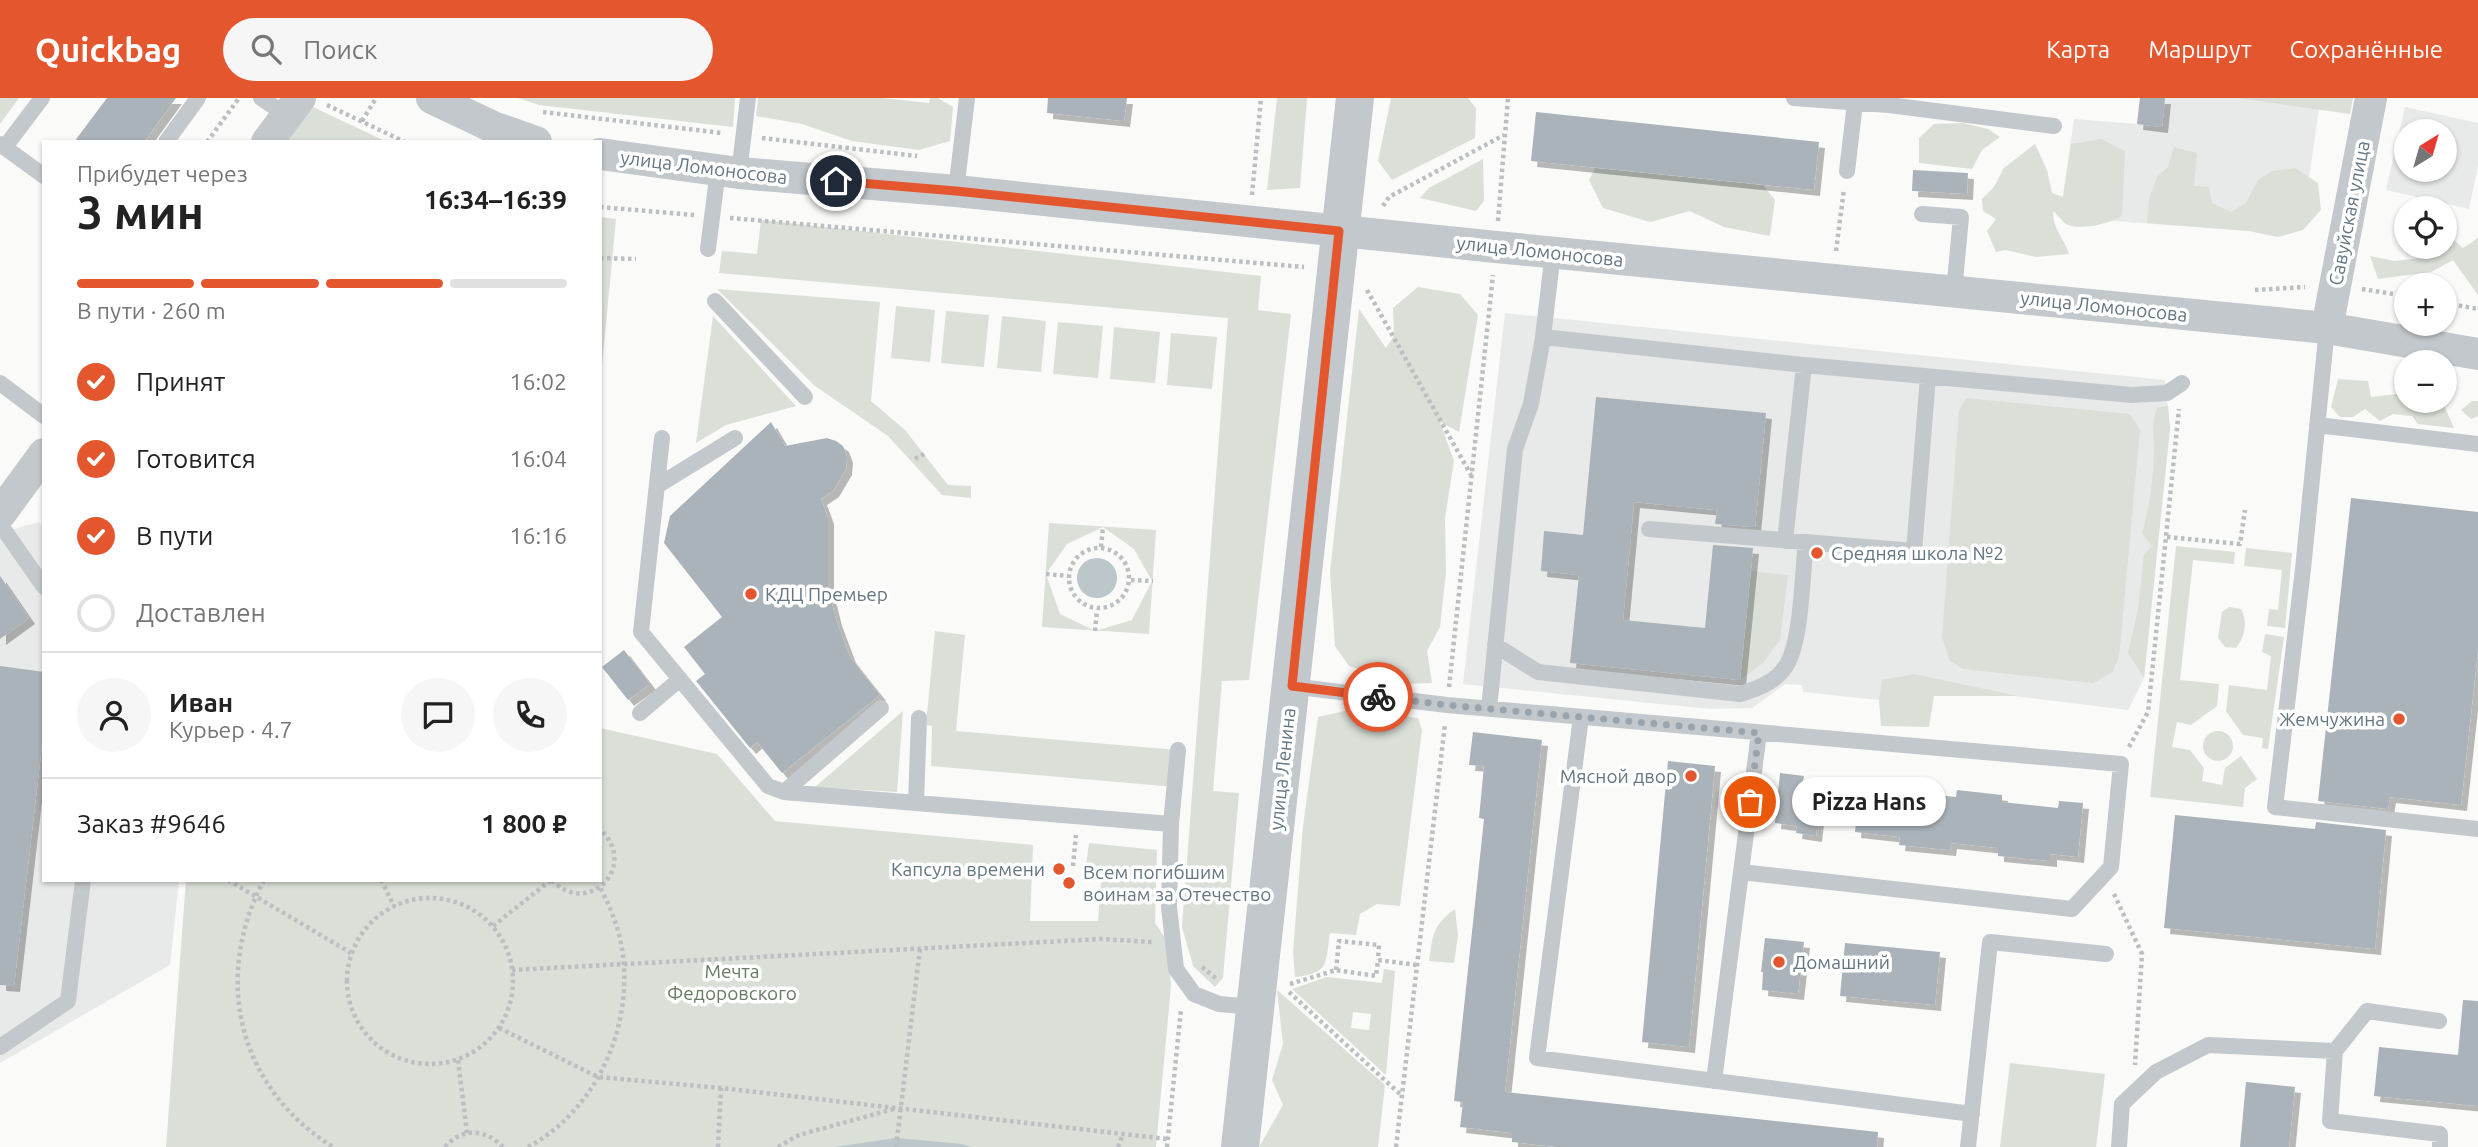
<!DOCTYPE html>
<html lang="ru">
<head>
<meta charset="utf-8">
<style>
	:root { --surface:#fff; --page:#f6f6f6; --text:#222; --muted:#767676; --line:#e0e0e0; --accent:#e4572e }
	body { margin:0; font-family:Ubuntu,sans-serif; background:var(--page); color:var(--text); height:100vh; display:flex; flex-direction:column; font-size:26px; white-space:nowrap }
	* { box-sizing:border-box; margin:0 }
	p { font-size:23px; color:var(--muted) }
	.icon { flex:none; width:38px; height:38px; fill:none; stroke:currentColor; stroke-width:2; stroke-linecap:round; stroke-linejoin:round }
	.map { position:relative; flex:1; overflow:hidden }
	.side { position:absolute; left:42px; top:42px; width:560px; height:742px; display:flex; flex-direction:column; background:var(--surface); border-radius:0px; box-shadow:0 2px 5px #0004 }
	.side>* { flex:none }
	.needle { width:46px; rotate:37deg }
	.fabs { position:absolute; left:2394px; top:21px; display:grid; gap:14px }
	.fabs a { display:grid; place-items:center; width:63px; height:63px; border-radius:50%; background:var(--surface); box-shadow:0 2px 5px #0004; font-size:35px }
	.pin { position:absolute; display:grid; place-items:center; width:60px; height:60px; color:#fff; margin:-30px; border:4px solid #fff; border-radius:50%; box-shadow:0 2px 7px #0007 }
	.courier { position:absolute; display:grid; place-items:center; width:70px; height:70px; margin:-35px; border:5px solid #e4572e; border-radius:50%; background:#fff; color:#222; box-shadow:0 2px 9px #0007 }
	.bubble { position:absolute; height:49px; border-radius:24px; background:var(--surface); box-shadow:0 2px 5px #0004; font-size:23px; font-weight:600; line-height:49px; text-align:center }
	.headline em { font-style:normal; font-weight:600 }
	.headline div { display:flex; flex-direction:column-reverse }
	.headline { display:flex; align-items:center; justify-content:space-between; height:119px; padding:0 35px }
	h1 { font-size:46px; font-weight:600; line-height:52px }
	.bar { display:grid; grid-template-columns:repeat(4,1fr); gap:10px 7px; align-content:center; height:84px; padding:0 35px }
	.bar i { height:9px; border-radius:5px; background:var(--line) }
	.bar .selected { background:var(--accent) }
	.bar p { grid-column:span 4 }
	.line { display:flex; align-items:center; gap:18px; padding:0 35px; border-top:2px solid var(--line) }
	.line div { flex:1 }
	.round { display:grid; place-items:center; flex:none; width:74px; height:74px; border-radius:37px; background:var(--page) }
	ol { padding:0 35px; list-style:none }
	li { display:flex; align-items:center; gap:21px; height:77px }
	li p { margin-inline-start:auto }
	li .icon { padding:7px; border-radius:50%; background:var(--accent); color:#fff; stroke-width:4 }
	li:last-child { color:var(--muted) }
	li i { width:38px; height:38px; border:4px solid var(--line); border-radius:50% }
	header { display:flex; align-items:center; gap:42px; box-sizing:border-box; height:98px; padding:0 35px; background:var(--accent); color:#fff }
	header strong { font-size:33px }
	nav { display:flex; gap:38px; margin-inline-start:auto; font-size:24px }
	.search { width:490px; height:63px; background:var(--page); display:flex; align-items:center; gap:18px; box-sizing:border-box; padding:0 24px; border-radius:38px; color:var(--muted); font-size:26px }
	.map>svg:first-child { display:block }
	.built { fill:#e8e9e9; fill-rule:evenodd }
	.green { fill:#dadfd7; fill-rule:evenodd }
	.water { fill:#bbc7cb }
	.building { fill:#aab3b9; filter:url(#shadow) }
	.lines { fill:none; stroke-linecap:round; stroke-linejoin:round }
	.path { stroke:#bbbfc2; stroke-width:4.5; stroke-dasharray:3.5 3.5; stroke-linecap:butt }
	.service { stroke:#c3c8cc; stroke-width:16 }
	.minor { stroke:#c3c8cc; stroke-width:32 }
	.tertiary { stroke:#c3c8cc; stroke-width:38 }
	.done { stroke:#99a4ac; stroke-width:7; stroke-dasharray:0 12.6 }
	.route { stroke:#e4572e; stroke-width:9 }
	.poi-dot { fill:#e4572e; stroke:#fff; stroke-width:2.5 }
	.labels { text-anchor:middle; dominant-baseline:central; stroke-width:7; stroke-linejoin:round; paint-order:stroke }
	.street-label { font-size:19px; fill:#657683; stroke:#fff }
	.poi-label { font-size:19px; fill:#657683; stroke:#fff; text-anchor:start }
	.park-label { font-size:19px; fill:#687a64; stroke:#fff }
</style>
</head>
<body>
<header>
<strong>Quickbag</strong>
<div class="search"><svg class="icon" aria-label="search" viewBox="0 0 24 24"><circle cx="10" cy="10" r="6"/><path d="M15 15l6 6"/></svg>Поиск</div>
<nav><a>Карта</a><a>Маршрут</a><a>Сохранённые</a></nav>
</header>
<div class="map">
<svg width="2478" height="1049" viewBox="0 0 2478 1049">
	<defs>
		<filter id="shadow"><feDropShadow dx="6" dy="6" stdDeviation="0" flood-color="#0004"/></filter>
	</defs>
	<rect width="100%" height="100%" fill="#fafaf8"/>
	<path class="built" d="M2140 0H2236L2319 11 2307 94 2249 133 2060 119 2074 21 2137 26Z
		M2405 9 2478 25V68L2469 111 2386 92ZM2406 33H2445V72H2406Z
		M1505 215 2165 282 2170 330 2144 580 2128 612 1883 582 1879 602 1803 594 1802 587 1785 586 1752 610 1709 611 1463 586Z
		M39 424 44 430V782H179L170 867 0 965V435Z"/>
	<path class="green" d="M0 0H19L0 26Z
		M518 0H735L733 29 539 7Z
		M758 0H882L929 5 930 0H938L953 9 950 43 919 52 852 43 802 26 756 18Z
		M1277 0H1307L1300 90 1267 92Z
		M1391 0H1468L1476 10 1475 40 1392 82 1378 63Z
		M2236 0H2353L2350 16Z
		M311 8 387 44H286Z
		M1963 25 1988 31 2000 39 1982 52 1972 71 1919 65V40L1934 26Z
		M2101 41 2125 53 2122 117C2112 126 2078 133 2066 126 2062 123 2057 116 2053 113 2053 132 2063 138 2069 156L2036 159 2006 152 1996 154 1987 133 1996 121 1983 113 1982 101 1994 89 2004 70 2035 46 2047 72 2052 95 2063 99 2071 46Z
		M2174 49 2197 55 2194 88 2209 89 2212 105 2231 114 2246 105 2258 82 2272 73 2295 70 2318 85 2321 112 2303 132 2278 139 2249 133 2147 125 2149 102 2157 79 2168 69Z
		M1483 61 1484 103 1476 113 1420 100 1429 90Z
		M1595 70 1763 87 1775 102 1770 138 1724 129 1690 113 1650 124 1603 110 1589 82Z
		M600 119 616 121 600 289Z
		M761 122 1261 178 1258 212 1291 216 1249 582 1222 583 1213 693 1239 695 1223 880 1215 889 1193 868 1182 829 1228 220 719 175 722 153 757 156Z
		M2445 135 2463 150 2478 140V197L2453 162 2431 174 2378 181 2370 158 2394 163 2422 160 2427 149H2445Z
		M1418 189 1460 196 1478 217 1459 334 1440 324 1454 363 1445 420 1446 474 1440 529 1427 553 1432 585 1403 586 1349 568 1335 548 1330 474 1359 211 1386 250 1394 238 1393 210Z
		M717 191 880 204 871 303 905 332 948 387 971 388V400L942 397 888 338 815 288Z
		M896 208 935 212 930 264 891 260Z
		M946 213 989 217 984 269 941 265Z
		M713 218 796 308 726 327 696 345Z
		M1002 218 1046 223 1041 274 997 270Z
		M1058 224 1103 228 1098 280 1053 276Z
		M1114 229 1160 234 1155 285 1110 281Z
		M1171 235 1217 239 1212 291 1167 287Z
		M2338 281 2368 283 2371 299 2406 295V303H2442L2454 330 2418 326 2412 318 2393 316 2380 323 2365 311 2353 319H2340L2331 309Z
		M1966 300 2130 316 2140 332 2119 559 2112 575 2093 585 1963 571 1950 563 1942 539 1959 312Z
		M2472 303H2478V318L2471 321 2461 312Z
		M2168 307 2170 330 2144 580 2128 555 2138 511 2144 456 2152 448 2142 435C2150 409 2153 382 2154 354 2154 335 2150 329 2157 310Z
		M1049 425 1156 432 1149 536 1042 529ZM1103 429 1134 451 1152 483 1132 522 1095 533 1060 516 1046 476 1067 446Z
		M2176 448 2235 454 2234 466 2193 462 2180 582 2219 586 2217 608 2191 627 2177 624 2172 649 2190 652 2204 670 2202 683 2222 687 2225 670 2241 658 2257 681 2245 690 2243 709 2150 699Z
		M2246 450 2292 455 2285 530 2267 528 2269 511 2278 512 2282 472 2244 468Z
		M1751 473 1788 477 1780 542 1763 565 1740 582Z
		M2229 509 2241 511C2248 523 2245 539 2236 550L2225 549 2218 540 2222 514Z
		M935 533 965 537 956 633 1178 652 1175 689 931 668 932 628 926 627Z
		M2265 536 2284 539 2268 651 2262 650 2263 640 2243 637 2226 613 2229 587 2267 592 2271 558 2262 554Z
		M1914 576 2018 598H1934L1929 629 1881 628 1879 602 1882 582Z
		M903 613 897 694 815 689Z
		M1345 613 1418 620 1422 632 1400 808 1377 806 1360 816 1356 837 1330 835C1325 866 1330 875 1295 879L1293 854 1303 728 1318 619Z
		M600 630 717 656 775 723 1033 747 1030 823H1098L1102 770 1086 767 1089 745 1157 752 1155 825 1168 844 1171 888 1156 1049H166L186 782H600Z
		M2203 648a15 15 0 1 1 30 0a15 15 0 1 1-30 0Z
		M1455 811 1458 838 1454 865 1429 863C1433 837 1432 828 1455 811Z
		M1384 871 1395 873 1386 977 1292 891 1327 879 1382 885ZM1353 914 1371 916 1369 932 1351 930Z
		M1277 892 1385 987 1378 1049H1259L1283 1007 1272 982 1283 946Z
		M2010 965 2105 976 2096 1049H2000Z"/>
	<path class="water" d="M1077 480a20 20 0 1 1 40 0a20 20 0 1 1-40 0Z
		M896 1040 962 1046 971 1049H835Z"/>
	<path class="building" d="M107 0H176L144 44H74Z
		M1048 0H1127L1124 23 1047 15Z
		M2140 0H2165L2162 29 2137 26Z
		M1536 14 1819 44 1814 92 1531 63Z
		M1913 72 1968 75 1967 96 1912 93Z
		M1596 299 1766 315 1755 429 1715 426 1717 412 1634 404 1623 522 1705 530 1713 447 1753 450 1740 582 1570 565 1579 477 1541 473 1544 433 1583 437Z
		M771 324 785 348 827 340 836 343 843 348 847 359 846 371 833 393 821 401 828 420V489L836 522 850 559 880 597 782 675 757 644 750 650 696 583 705 576 684 549 722 519 664 445 670 418Z
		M2351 400 2478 414V552L2461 707 2390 699 2388 711 2318 703Z
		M0 478 29 520 0 541Z
		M624 552 650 586 628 602 602 569Z
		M0 568 44 574V629L14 888 0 887Z
		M1473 634 1542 642 1505 994 1878 1034 1877 1049H1556L1512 1044V1035L1460 1029 1463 1004 1454 1003 1484 721 1479 720 1484 668 1469 667Z
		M1668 663 1715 668 1689 949 1642 944Z
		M1780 675 1804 678 1803 683 1822 685 1816 738 1796 735 1797 728 1775 725Z
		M1860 683 1904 687V694L1956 699 1957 692 2002 697V704L2058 710 2059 703 2083 705 2078 759 2051 756V763L1998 758V750L1951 745 1950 752 1899 747 1900 739 1855 734Z
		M2175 717 2315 731 2316 724 2386 732 2375 851 2164 830Z
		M1765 840 1804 844 1798 896 1762 892 1763 874H1761Z
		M1845 845 1940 854 1935 907 1840 898Z
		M2463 902 2478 903V1008L2374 998 2379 949 2458 957Z
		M2246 984 2295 989 2289 1049H2240Z"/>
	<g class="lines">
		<path class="path" d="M327 7 405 44
			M543 14 722 35
			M362 23 376 0
			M762 40 917 58
			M207 44 239 0
			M1252 97 1261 0
			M1383 108 1389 99 1504 37
			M600 109 694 117
			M730 120 1304 169
			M1498 123 1508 0
			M1836 153 1844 91
			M600 160 636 161
			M2362 191 2406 198
			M1367 192 1471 377
			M2255 192 2305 189
			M2445 205 2478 211
			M915 361 926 355
			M2167 439 2240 446 2245 412
			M1101 449 1103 429
			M1069 480a30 30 0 1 1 60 0a30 30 0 1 1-60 0Z
			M1046 476 1068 478
			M1131 482 1153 483
			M1095 533 1097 512
			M1449 589 1493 177
			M2129 649 2148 614 2179 311
			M1073 768 1076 737
			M228 782 351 855
			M264 782C212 880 238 990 333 1049
			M381 782 394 808
			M552 782C587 820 640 769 600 731
			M2114 796 2142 856 2135 967
			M347 883a83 83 0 1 1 166 0a83 83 0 1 1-166 0Z
			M493 828 551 782
			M1202 869 1217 881
			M512 872 1101 841 1152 844
			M1336 872 1339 843 1379 847 1378 862
			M1290 886 1336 872 1376 878 1378 862 1417 867
			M1289 894 1401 997
			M499 930 598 979 721 990
			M458 962 467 1035
			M445 1049C462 1029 486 1031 503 1049
			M528 1049C599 1011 636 923 621 845 617 825 609 807 600 789
			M718 1049 721 990 1167 1041
			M778 1049 799 1037 897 1010
			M896 1049 920 851
			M1118 1049 1123 1036
			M1167 1049 1181 911
			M1396 1049 1445 626"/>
		<path class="service" d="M261 0 286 17
			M1794 0 1889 7 2054 28
			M166 44 198 0
			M0 46 44 78
			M5 49 42 0
			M1847 73 1855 5
			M739 75 748 0
			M956 93 967 0
			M1922 116 1961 119 1954 194
			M708 151 718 72
			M715 203 805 299
			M2327 230 2303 471 2275 709 2478 731
			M1543 239 1804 267 2132 297 2167 295 2182 285
			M0 285 44 318
			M2317 327 2478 346
			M662 340 641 534 768 688 784 694 1171 726
			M657 388 735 340
			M0 426 44 489
			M1649 431 1914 453 1928 279
			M1785 443 1804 267
			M1495 547 1538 574 1740 596C1757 591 1776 584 1786 568 1802 543 1802 476 1806 444
			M1291 588 1447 607 2121 666 2111 769 2072 811 1741 774
			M1489 611 1515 351 1531 306 1543 239 1553 154
			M640 615 680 581
			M1581 619 1537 960 1972 1016
			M1178 652 1171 726 1169 809 1176 871 1194 896 1219 906 1255 909
			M784 694 881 610
			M916 705 919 620
			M0 949 68 903 83 782
			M2335 953 2330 1023 2440 1036V1049
			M1714 983 1759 635
			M1968 1049 1990 844 2106 856
			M2119 1049 2122 1006 2156 974 2208 947 2335 953 2367 913 2439 923"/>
		<path class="minor" d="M432 0 493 29 536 44
			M267 44 300 0
			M600 56 739 75 956 93 1496 149 2327 230 2478 256
			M2327 230 2371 0
			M0 416 44 356"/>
		<path class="tertiary" d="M1240 1049 1355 0"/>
	</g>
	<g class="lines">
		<path class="done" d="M1378 599 1447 607 1759 635 1750 704"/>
		<path class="route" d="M836 83 956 93 1339 133 1292 588 1378 599"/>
	</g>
	<g class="poi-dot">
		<circle cx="1817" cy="455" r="7"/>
		<circle cx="751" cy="496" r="7"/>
		<circle cx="2399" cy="621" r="7"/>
		<circle cx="1691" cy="678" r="7"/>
		<circle cx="1059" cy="771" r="7"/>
		<circle cx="1069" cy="785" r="7"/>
		<circle cx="1779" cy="864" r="7"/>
	</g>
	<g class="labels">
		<g class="street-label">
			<text transform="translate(704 69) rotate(7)">улица Ломоносова</text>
			<text transform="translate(2349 115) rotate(-79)">Савуйская улица</text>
			<text transform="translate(1540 153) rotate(6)">улица Ломоносова</text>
			<text transform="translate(2104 208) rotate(6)">улица Ломоносова</text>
			<text transform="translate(1282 671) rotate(-84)">улица Ленина</text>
		</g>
		<g class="poi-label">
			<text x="1831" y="455">Средняя школа №2</text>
			<text x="765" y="496">КДЦ Премьер</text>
			<text x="2385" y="621" text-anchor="end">Жемчужина</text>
			<text x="1677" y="678" text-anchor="end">Мясной двор</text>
			<text x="1045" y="771" text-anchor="end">Капсула времени</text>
			<text x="1083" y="774">Всем погибшим<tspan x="1083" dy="22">воинам за Отечество</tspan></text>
			<text x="1793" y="864">Домашний</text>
		</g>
		<g class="park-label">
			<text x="732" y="873">Мечта<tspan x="732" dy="22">Федоровского</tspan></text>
		</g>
	</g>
</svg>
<div class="fabs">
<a><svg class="needle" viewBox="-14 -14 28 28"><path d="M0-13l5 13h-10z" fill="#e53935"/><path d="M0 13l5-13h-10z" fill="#767676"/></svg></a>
<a><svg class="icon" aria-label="locate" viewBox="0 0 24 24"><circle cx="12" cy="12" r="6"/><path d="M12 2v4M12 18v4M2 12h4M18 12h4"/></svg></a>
<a>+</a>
<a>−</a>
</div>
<div class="pin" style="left:1750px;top:704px;background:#ea580c"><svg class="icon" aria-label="bag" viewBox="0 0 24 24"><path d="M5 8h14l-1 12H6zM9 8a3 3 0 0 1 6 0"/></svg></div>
<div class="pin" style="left:836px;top:83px;background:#1f2937"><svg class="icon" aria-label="home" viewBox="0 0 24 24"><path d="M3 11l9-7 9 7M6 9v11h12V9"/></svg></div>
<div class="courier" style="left:1378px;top:599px"><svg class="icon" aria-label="bike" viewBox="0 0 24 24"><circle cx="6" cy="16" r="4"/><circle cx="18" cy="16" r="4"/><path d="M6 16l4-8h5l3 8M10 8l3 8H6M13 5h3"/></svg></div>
<div class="bubble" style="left:1792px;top:679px;width:154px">Pizza Hans</div>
<section class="side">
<div class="headline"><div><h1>3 мин</h1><p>Прибудет через</p></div><em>16:34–16:39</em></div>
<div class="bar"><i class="selected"></i><i class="selected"></i><i class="selected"></i><i></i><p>В пути · 260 m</p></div>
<ol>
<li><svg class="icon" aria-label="check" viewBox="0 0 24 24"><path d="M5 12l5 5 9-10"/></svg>Принят<p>16:02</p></li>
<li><svg class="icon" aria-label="check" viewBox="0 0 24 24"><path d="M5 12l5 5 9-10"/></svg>Готовится<p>16:04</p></li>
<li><svg class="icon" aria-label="check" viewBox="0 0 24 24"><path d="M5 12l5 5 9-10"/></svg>В пути<p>16:16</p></li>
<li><i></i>Доставлен</li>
</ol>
<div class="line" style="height:126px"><a class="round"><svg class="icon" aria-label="person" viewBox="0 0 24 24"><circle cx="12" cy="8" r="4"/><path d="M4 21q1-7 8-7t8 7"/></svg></a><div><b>Иван</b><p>Курьер · 4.7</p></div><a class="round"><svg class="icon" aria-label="chat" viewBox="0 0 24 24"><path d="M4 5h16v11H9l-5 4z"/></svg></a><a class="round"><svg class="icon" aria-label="phone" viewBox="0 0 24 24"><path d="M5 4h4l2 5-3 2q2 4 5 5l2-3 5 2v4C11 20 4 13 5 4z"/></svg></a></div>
<div class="line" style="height:91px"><div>Заказ #9646</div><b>1 800 ₽</b></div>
</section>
</div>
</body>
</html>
